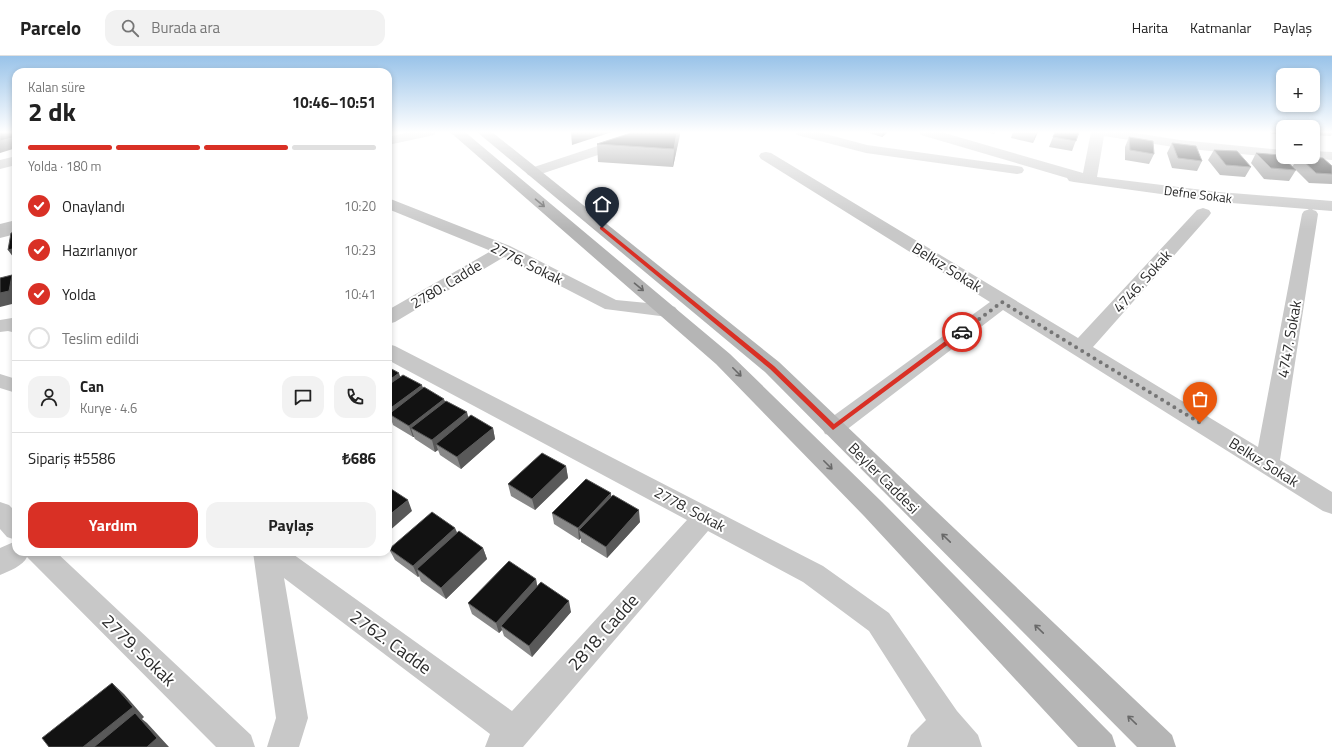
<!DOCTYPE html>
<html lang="tr">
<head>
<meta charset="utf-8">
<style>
	:root { --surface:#fff; --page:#f2f2f2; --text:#222; --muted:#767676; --line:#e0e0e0; --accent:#d93025 }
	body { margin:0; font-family:"Titillium Web",sans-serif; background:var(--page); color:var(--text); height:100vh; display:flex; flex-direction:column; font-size:15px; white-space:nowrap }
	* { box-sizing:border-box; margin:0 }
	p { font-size:13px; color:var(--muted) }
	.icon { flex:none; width:22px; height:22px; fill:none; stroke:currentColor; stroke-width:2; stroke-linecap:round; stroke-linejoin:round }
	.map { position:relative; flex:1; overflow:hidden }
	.details { position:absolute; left:12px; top:12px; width:380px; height:488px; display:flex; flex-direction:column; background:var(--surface); border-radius:12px; box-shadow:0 2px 6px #0003 }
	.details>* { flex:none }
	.buttons { position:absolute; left:1276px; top:12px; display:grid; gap:8px }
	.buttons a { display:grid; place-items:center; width:44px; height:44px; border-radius:8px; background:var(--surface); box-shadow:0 2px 6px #0003; font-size:20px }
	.pin { position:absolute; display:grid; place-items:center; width:34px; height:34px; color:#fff; margin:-41px -17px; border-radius:50% 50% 50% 0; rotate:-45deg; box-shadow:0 0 4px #0007 }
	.pin .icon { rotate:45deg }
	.courier { position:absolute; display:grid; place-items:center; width:40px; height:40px; margin:-20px; border:3px solid #d93025; border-radius:50%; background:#fff; color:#222; box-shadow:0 1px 5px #0007 }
	.summary em { font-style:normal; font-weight:700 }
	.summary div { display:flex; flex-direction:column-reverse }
	.summary { display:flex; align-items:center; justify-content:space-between; height:68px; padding:0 16px }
	h1 { font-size:26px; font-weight:700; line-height:30px }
	.bar { display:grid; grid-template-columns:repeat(4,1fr); gap:6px 4px; align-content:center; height:48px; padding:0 16px }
	.bar i { height:5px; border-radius:3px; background:var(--line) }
	.bar .active { background:var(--accent) }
	.bar p { grid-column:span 4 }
	.line { display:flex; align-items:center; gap:10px; padding:0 16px; border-top:1px solid var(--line) }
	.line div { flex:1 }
	.round { display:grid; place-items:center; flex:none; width:42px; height:42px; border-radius:12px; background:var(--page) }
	ol { padding:0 16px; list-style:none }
	li { display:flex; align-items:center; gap:12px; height:44px }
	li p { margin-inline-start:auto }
	li .icon { padding:4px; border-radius:50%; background:var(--accent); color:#fff; stroke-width:4 }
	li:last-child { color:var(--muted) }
	li i { width:22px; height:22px; border:2px solid var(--line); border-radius:50% }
	.cta { display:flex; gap:8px; margin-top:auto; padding:8px 16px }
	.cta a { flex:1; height:46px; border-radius:12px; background:var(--accent); color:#fff; font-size:16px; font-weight:700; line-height:46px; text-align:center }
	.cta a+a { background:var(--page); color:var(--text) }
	header { display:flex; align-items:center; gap:24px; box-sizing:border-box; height:56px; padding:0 20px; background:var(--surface); border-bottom:1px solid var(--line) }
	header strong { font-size:19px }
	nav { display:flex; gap:22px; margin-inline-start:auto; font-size:14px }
	.search { width:280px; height:36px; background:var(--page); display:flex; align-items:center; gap:10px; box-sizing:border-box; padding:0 14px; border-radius:12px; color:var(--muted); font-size:15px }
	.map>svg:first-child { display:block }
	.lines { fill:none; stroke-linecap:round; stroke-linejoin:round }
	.lane { fill:#c8c8c8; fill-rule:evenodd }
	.street { fill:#c8c8c8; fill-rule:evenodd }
	.secondary { fill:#b5b5b5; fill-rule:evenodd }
	.wall { fill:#888 }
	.shaded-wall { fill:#595959 }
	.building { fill:#121212; stroke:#595959 }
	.oneway { stroke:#696969 }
	.route { fill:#d93025 }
	.done { stroke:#757575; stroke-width:4; stroke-dasharray:0 7.2 }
	.labels { text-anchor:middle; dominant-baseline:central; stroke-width:4; stroke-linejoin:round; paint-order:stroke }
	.far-street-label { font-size:13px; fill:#2b2b2b; stroke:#fff }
	.street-label { font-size:15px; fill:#2b2b2b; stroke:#fff }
	.near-street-label { font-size:18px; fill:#2b2b2b; stroke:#fff }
</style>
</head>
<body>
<header>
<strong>Parcelo</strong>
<div class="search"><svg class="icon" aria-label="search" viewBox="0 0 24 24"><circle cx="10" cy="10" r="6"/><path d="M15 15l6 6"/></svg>Burada ara</div>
<nav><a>Harita</a><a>Katmanlar</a><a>Paylaş</a></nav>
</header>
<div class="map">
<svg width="1332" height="691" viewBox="0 0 1332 691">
	<rect width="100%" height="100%" fill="#fff"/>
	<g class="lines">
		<path class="lane" d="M16 172V178L0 182V176Z"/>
		<path class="street" d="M410 76H436L434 79 388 89V81Z
			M640 76H660L658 79 538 119 533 120 528 119 526 116 528 113Z
			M795 76H818L867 89 1017 110 1022 111 1024 114 1022 117 1017 118 866 97 797 79Z
			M919 76H941L1083 117 1091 76H1129L1180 84 1283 94V101H1288L1283 102 1180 92 1104 80 1097 121 1219 136 1332 145V155L1219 146 1074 126 1069 125 1067 122 921 79Z
			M1313 95 1332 96V104L1308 102 1307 101H1313Z
			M766 96 771 97 1078 282 1197 154 1203 152 1209 154 1211 157 1209 160 1093 291 1258 391 1302 158 1304 155 1310 153 1316 155 1318 158 1280 404 1332 436V458L1323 455 1003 254 841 378 833 380 825 378 822 372 825 366 990 246 761 103 759 100 761 97Z
			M16 100V109L0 113V104Z
			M388 142 510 190 616 244 668 249 675 251 678 255 675 259 668 261 605 253 504 201 395 266 388 268V254L491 195 388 153Z
			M16 164V174L0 178V168Z
			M12 262 16 263V277L8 275 0 276V264Z
			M388 288 395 290 823 510 889 557 957 655 978 679 982 691H907L911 679 926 664 869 575 803 526 708 475 523 691H485L490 678 284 522 308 662 299 691H267L276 662 253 496H290L512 655 687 464 388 304Z
			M0 318 16 323V337L0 332Z
			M0 446 9 449 16 456V484L7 481 0 473Z
			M16 485V496H56L251 679 255 691H216L27 501C23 510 9 515 0 519V492Z"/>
		<path class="secondary" d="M450 76H465L730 298 882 446 1112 679 1116 691H1078L864 460 716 308Z
			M477 76H492L779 306 1172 679 1176 691H1137L765 316Z"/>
	</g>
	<path class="wall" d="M634 76H680L673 111 598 106 597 88Z
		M866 76H888L882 81Z
		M986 76H996L994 78Z
		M1013 76H1038L1033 87 1011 82Z
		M1079 76 1072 95 1049 91 1053 81Z
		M1270 76H1283V78H1272Z
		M1313 76H1332V78L1331 80 1313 79Z
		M1129 81 1154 98 1149 108 1125 104V91Z
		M1172 87 1202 105 1197 115 1172 112 1167 97Z
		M1214 94 1251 111 1245 121 1220 119 1208 104Z
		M1256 97 1292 111 1299 101H1303L1332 110V128L1309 127 1294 112 1296 114 1289 125 1264 123 1251 107Z
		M388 311 400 321 423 332 445 345 468 362 493 372 495 383 461 413 440 399 438 394 435 396 415 383 414 381H413L393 369 392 366 391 367 388 365Z
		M566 410 568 422 535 454 511 440 508 428Z
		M611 441 640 466 607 502 581 486V482L579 484 554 468 552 457Z
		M455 472 457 476 483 492 487 503 446 543 421 525 419 520 418 521 395 504 389 493Z
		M536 523 537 530 571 556 532 601 504 580 502 574 499 577 472 558 468 547Z"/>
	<path class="shaded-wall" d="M571 76H612L572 89Z
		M677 76H680V79L673 111 674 93Z
		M883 76H888L882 81Z
		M1037 76H1038L1033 87 1036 77Z
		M16 81V92L0 97V85Z
		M16 192V205L8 194Z
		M12 219 16 224V247L0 251V237Z
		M399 317 403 329 388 339V325Z
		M422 329 426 341 389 358 392 366 391 367 388 360V354Z
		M444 343 448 354 411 372 414 381H413L409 370Z
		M467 356 470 368 436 388 438 394 435 396 432 384Z
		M493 372 495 383 461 413 457 401Z
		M566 410 568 422 535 454 532 443Z
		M611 437 612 449 579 474 581 482 579 484 578 472Z
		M408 444 412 455 388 476V460Z
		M639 454 640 466 607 502 606 491Z
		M455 472 459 483 417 513 419 520 418 521 413 510Z
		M483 492 487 503 446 543 441 532Z
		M536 523 538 535 501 570 502 574 499 577 496 567Z
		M569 545 571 556 532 601 529 590Z
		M112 627 124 638 144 661 142 663 147 667 169 691H83Z"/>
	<path class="building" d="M0 76H16V81L0 85Z
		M634 76H677L674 93 597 88Z
		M1055 76H1079L1076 85 1053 81Z
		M1129 81 1153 85 1154 98 1130 94Z
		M1172 87 1196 90 1202 105 1178 102Z
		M1214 94 1237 95 1251 111 1226 109Z
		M1256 97 1280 99 1296 114 1271 112Z
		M1299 101 1323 102 1332 110V118L1316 117Z
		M16 176V192L8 194 11 177Z
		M12 219 9 235 0 237V222Z
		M388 311 399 317 388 325Z
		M403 319 422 329 388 354V329Z
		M424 331 444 343 409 370 389 358Z
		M446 345 467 356 432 384 411 372Z
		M471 359 493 372 457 401 436 388Z
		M542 397 566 410 532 443 508 428Z
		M586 423 611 437 578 472 552 457Z
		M388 431 408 444 388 460Z
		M613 439 639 454 606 491 579 474Z
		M432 456 455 472 413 510 389 493Z
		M459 475 483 492 441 532 417 513Z
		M509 505 536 523 496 567 468 547Z
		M541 526 569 545 529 590 501 570Z
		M112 627 133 651 83 691H49L42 682Z
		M135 657 157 682 147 691H94Z"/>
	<defs><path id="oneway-shaft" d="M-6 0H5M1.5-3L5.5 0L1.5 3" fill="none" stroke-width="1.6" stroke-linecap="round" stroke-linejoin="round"/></defs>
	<g class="oneway">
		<use href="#oneway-shaft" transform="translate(540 147) rotate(40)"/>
		<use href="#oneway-shaft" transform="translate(639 231) rotate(40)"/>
		<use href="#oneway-shaft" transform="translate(737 316) rotate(45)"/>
		<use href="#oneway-shaft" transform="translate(828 409) rotate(45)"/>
		<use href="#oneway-shaft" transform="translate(946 482) rotate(-136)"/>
		<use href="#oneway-shaft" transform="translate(1039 573) rotate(-136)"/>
		<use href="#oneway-shaft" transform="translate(1132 664) rotate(-136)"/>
	</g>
	<linearGradient id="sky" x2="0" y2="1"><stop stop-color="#99c3e9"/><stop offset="0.44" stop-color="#fff"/><stop offset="1" stop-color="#fff" stop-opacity="0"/></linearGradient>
	<rect width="1332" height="173" fill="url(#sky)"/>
	<path class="route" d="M600 171H603L774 310 834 368 960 274 965 276 833 374 770 313 600 173Z"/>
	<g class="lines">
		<path class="done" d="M962 276 1002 246 1200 367"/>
	</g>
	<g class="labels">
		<g class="far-street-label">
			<text transform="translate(1198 138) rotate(7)">Defne Sokak</text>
		</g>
		<g class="street-label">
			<text transform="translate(527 207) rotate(26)">2776. Sokak</text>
			<text transform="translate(947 211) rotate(32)">Belkız Sokak</text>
			<text transform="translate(1142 225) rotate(-48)">4746. Sokak</text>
			<text transform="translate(446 228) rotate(-31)">2780. Cadde</text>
			<text transform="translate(1289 283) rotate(-80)">4747. Sokak</text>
			<text transform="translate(1264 406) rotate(32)">Belkız Sokak</text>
			<text transform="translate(884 422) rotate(45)">Beyler Caddesi</text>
			<text transform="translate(690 453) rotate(28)">2778. Sokak</text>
		</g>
		<g class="near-street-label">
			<text transform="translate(603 576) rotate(-48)">2818. Cadde</text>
			<text transform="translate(391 586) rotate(36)">2762. Cadde</text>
			<text transform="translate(139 594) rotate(44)">2779. Sokak</text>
		</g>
	</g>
</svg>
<div class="buttons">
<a>+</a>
<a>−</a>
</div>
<div class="pin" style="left:1200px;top:367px;background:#ea580c"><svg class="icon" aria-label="bag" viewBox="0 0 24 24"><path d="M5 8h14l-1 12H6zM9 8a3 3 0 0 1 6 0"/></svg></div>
<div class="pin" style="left:602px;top:172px;background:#1f2937"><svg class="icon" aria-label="home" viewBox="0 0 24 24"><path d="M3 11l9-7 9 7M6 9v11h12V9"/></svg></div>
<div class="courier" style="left:962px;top:276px"><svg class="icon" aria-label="car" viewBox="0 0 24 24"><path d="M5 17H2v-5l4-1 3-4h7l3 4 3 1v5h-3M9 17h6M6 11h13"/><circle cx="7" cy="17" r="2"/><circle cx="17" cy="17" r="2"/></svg></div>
<section class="details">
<div class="summary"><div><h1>2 dk</h1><p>Kalan süre</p></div><em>10:46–10:51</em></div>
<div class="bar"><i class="active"></i><i class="active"></i><i class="active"></i><i></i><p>Yolda · 180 m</p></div>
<ol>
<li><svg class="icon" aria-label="check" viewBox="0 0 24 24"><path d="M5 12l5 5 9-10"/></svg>Onaylandı<p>10:20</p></li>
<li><svg class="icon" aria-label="check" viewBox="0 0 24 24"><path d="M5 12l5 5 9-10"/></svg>Hazırlanıyor<p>10:23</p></li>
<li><svg class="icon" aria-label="check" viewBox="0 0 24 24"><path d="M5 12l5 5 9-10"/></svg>Yolda<p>10:41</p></li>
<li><i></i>Teslim edildi</li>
</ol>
<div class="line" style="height:72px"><a class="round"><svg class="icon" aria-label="person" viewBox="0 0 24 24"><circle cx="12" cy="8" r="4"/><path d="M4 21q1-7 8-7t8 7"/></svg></a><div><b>Can</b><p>Kurye · 4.6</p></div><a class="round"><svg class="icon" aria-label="chat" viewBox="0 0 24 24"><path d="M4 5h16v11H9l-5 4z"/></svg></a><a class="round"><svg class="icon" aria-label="phone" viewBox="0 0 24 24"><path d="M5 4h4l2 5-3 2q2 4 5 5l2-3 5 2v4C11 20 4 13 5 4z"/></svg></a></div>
<div class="line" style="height:52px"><div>Sipariş #5586</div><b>₺686</b></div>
<div class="cta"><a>Yardım</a><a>Paylaş</a></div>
</section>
</div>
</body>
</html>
